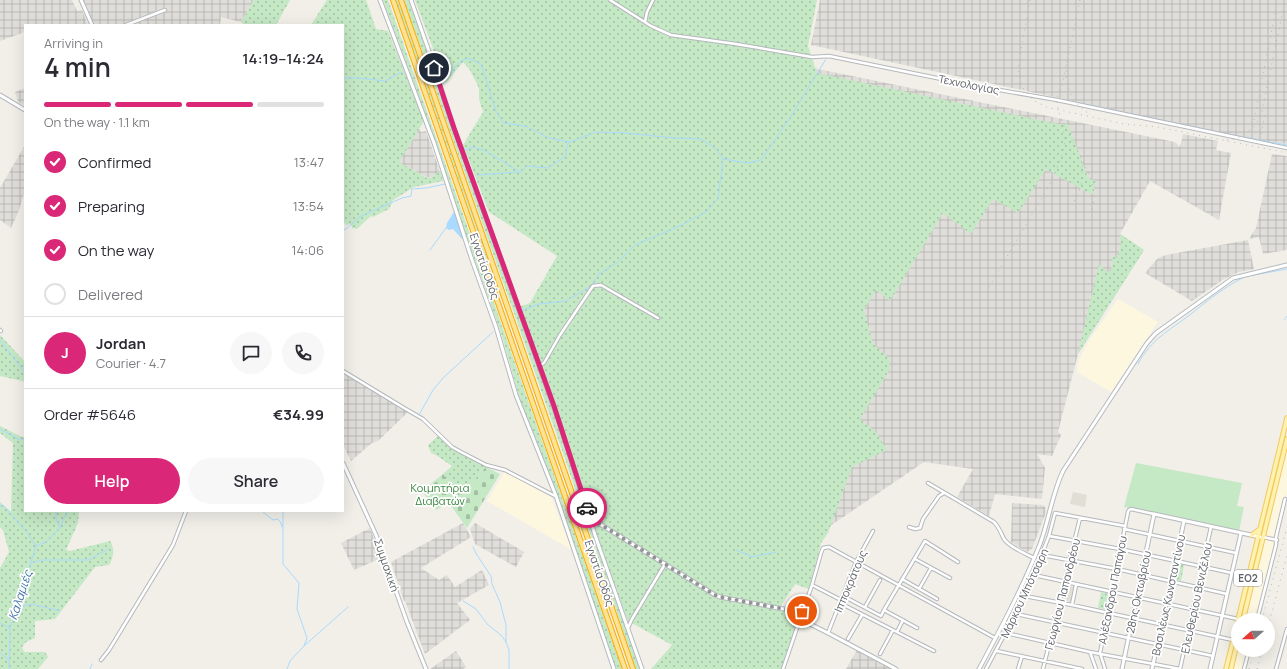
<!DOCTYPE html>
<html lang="en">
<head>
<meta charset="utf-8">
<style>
	:root { --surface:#fff; --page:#f7f7f7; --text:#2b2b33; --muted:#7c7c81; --line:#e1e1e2; --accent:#db2777 }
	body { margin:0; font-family:Manrope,sans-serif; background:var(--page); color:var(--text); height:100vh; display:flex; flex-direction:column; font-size:15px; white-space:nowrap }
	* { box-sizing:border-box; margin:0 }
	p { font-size:13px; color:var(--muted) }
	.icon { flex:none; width:22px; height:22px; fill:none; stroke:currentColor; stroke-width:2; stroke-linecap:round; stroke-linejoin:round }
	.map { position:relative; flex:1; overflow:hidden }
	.panel { position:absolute; left:24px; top:24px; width:320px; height:488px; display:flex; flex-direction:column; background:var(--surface); border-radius:0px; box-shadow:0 4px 16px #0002 }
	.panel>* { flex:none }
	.needle { width:26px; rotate:249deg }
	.fabs { position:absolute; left:1231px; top:613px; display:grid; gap:8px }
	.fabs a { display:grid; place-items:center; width:44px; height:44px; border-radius:50%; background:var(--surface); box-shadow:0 4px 16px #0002; font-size:20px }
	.pin { position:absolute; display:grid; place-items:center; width:34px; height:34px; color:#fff; margin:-17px; border:2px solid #fff; border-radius:50%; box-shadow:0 1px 4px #0007 }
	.courier { position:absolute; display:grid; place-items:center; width:40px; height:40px; margin:-20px; border:3px solid #db2777; border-radius:50%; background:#fff; color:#222; box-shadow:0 1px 5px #0007 }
	.headline em { font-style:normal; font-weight:600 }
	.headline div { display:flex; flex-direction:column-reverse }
	.headline { display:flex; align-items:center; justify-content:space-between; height:68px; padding:0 20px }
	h1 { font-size:26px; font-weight:600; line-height:30px }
	.bar { display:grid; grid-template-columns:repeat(4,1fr); gap:6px 4px; align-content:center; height:48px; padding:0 20px }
	.bar i { height:5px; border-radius:3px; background:var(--line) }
	.bar .selected { background:var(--accent) }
	.bar p { grid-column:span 4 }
	.line { display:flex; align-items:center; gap:10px; padding:0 20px; border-top:1px solid var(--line) }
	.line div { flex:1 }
	.round { display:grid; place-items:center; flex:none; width:42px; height:42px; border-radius:21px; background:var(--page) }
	ol { padding:0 20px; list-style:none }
	li { display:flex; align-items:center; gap:12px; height:44px }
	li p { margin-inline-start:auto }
	li .icon { padding:4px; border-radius:50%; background:var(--accent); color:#fff; stroke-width:4 }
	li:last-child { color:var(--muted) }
	li i { width:22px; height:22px; border:2px solid var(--line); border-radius:50% }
	.button { display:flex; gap:8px; margin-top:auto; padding:8px 20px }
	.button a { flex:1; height:46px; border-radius:24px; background:var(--accent); color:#fff; font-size:16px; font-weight:600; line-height:46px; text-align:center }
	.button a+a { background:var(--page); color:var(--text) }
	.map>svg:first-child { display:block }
	.commercial { fill:#fef7e0 }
	.industrial { fill:url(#industrial-grid) }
	.education { fill:#e1ded6 }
	.green { fill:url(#green-dots) }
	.cemetery { fill:url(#cemetery-stones) }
	.pitch { fill:#c5e8c5 }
	.water { fill:#aadaff }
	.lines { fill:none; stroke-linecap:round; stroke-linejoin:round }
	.stream { stroke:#aadaff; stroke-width:1 }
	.street-casing { stroke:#b5b8bc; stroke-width:4.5 }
	.secondary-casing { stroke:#b6babf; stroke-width:5 }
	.primary-casing { stroke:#f2c960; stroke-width:5.5 }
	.highway-casing { stroke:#f9ab00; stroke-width:6 }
	.street { stroke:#fff; stroke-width:2.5 }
	.secondary { stroke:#fff; stroke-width:3 }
	.primary { stroke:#fff2af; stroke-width:3.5 }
	.highway { stroke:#fde293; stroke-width:4 }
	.rail { stroke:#b6b7b8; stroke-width:1; stroke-dasharray:1 5; stroke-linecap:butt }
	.done { stroke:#929495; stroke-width:4; stroke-dasharray:0 7.2 }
	.route { stroke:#db2777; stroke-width:5 }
	.labels { text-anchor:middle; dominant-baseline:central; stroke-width:3.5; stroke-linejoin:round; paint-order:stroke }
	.shield { fill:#fff; stroke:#8f9295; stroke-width:1 }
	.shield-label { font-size:10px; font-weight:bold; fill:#5f6368 }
	.street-label { font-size:11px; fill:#5f6368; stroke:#fff }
	.park-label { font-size:11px; fill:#348238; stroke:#fff }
	.water-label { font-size:12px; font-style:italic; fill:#4174aa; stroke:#fff }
</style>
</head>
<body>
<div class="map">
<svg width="1287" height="669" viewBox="0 0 1287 669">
	<defs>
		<pattern id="industrial-grid" width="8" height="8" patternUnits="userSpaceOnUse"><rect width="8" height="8" fill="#e0deda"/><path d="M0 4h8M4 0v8" fill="none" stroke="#b9b8b5"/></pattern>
		<pattern id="green-dots" width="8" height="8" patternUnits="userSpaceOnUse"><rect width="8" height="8" fill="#c5e8c5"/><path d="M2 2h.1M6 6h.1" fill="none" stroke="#a3c0a4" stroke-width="1.8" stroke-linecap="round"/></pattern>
		<pattern id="cemetery-stones" width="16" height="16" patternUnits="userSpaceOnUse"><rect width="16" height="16" fill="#c5e8c5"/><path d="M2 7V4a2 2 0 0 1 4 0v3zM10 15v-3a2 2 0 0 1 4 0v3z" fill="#a3c0a4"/></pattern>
	</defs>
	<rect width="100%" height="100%" fill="#f1efe8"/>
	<path class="commercial" d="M1118 299 1158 322 1111 392 1077 372 1079 360 1088 342Z
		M1287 447V493L1276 537V542L1256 620H1244Z
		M505 471 551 497 572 550 487 501Z
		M1238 646V650H1248L1243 669H1232Z"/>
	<path class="industrial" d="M0 0H72L77 11 82 10 88 25H46V24L25 25V32L0 41Z
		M83 0H254L241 22 221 17 220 25H94Z
		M820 0H1287V144L1241 137 811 45Z
		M681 41 1175 142 1180 147 1183 134 1218 141 1216 150 1231 153 1219 220 1150 181 1120 234 1144 250 1078 354 1058 432 1061 435 1052 456 1037 454 1045 468 1042 499 995 494 989 516 957 497 973 469 924 462 805 543Z
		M25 88V106L18 102 15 92Z
		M419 129 421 132 426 131 440 172H438L431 178 426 177 398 162Z
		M25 145V191L18 213 11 228 0 220V188Z
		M1272 154 1287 156V250L1263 254 1259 237 1249 239 1256 228Z
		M1248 240 1254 269 1239 272 1224 279 1192 301 1145 273 1158 258 1166 255Z
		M343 373 408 412 378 441 372 443 351 461 343 445Z
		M1012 503 1042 505 1045 507 1046 512 1032 549 1027 552 1011 542Z
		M463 523 471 537 421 568 439 580 447 575 455 587 482 570 489 585 457 603 470 620 425 654 405 601H404L391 562Z
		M475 523 524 552 516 567 475 544 470 529Z
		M370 528 381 558 354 570 341 543Z
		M857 650 884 665 893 669H846Z
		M456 651 466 667 463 669H430Z"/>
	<path class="education" d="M1073 492 1087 495 1085 507 1070 504Z
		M1066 585 1075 587 1071 602 1063 600Z"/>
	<path class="green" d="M254 0H290L276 25H245L241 22Z
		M327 0H366L376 29 388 31 424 121 399 162 427 178H431L438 172H441L443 181 414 187 393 200 389 209 373 217 371 216 357 229 352 228 351 224 346 225 343 221V25H311Z
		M383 0H388L622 669H616L556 493 520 399 501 333 470 247 419 97Z
		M396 0H398L489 263H488Z
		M404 0H409L431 61 447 114 472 180 528 342 555 413 598 546 640 669H636L561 447Z
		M415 0H817L808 46 817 73 1058 124H1068L1088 178 1096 181 1093 194 1085 191 1046 169 1018 213 993 199 971 234 943 213 890 301 876 290 864 310 873 344 889 358 890 369 860 419 876 432 887 450 852 467 828 533 821 543 809 589 795 584 781 606 780 610 788 612 798 622 782 669H651L672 645 628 621 600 544 556 406 519 307 530 303 557 256 489 212 463 145 483 112 479 99V88L470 70 463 62 446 83Z
		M1120 234 1144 250 1078 354 1099 264 1107 272 1110 271 1113 262 1110 256 1117 258 1121 245Z
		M0 335 25 362V382L22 381 0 376Z
		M0 426 22 437H25V511H79L78 523 66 550 70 551 110 541C115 549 114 557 109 565L95 567 55 619 35 621V638L26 642 22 647 24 652H45L48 657 38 669H0V568L9 552 3 530 0 527V502L11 512 13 443 0 433Z
		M439 435 453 448 486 467 461 496 443 474 452 466 436 455 431 453 428 445Z
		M1177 564 1184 565 1181 581 1174 579Z
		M1101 592 1108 594 1105 609 1098 608Z"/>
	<path class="cemetery" d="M486 467 500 474 467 528 449 503 436 510 422 491 443 474 461 496Z"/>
	<path class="pitch" d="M1136 463 1242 483 1237 506 1244 507 1239 531 1124 507Z"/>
	<path class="water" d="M455 210 463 238 462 239 453 229 449 230 446 228 447 223Z"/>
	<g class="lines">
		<path class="stream" d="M343 78H359L385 81 402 72
			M442 85 459 62 468 58 481 64 496 111 503 123 525 126 549 138 570 142 596 132 625 133 675 138 701 139 716 149 723 159 748 163 761 160 790 118 826 59
			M1080 103 1238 136
			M1244 137 1287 145
			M462 146 466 150 473 147 484 150 518 171
			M478 175 520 172 527 166 548 168 566 156 567 146 570 142
			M343 230 346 229 361 216 402 198 411 196 412 189 426 188 445 184
			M430 250 446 228
			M1248 276 1287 269
			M521 311 539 304 566 301 591 286 599 274 618 262 635 245 682 225 706 212 718 199 723 159
			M1284 320 1287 316
			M0 340 25 373
			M1138 364C1152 338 1169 331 1191 314 1208 300 1225 287 1244 277
			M419 415 433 390 443 378 493 332
			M0 429 20 440 25 439
			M0 505 5 507 28 534 36 546 46 542 60 528 56 519V511
			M262 511 273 520 278 519 281 523 282 527
			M283 511V564L299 583 297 609 307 638 304 646 290 661 287 669
			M60 527 67 511
			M473 547 477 555 491 576 492 584 500 602 506 625V642
			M736 550 752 557 776 552
			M32 563 41 560H89L108 549
			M463 601 476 609 488 625 501 635 506 642 509 650V669
			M16 608 32 604 60 611
			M0 623 10 628
			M304 646 348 607
			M0 653 9 660
			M9 669 10 628 36 546
			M90 669 92 664"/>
		<g class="street-casing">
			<path id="street" d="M610 0 651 26 671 35 736 44 812 57 829 56 971 85 1057 100 1287 148
				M645 22 647 12 653 0
				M126 25 165 10
				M0 330 1 331
				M539 366 544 363 560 335 593 286 601 285 658 318
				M343 371 404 408 423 419 452 447 461 452 486 465 505 470 555 496
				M928 483 994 522C999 527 1001 533 1004 539 1009 547 1026 554 1034 558
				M909 527 915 529 920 528 923 519 939 496 944 493
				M1124 529 1236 553
				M1049 536 1120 549 1232 573
				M1263 537 1277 540
				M1042 555 1117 569 1227 594
				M915 559 950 578
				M1034 575 1238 619
				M902 579 937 599
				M812 585 841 600
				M919 589 931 568
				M843 596 881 616 884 610 917 628
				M1025 596 1072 605 1233 640
				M840 603 934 651
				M1072 605 1076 585
				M865 607 880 580
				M884 610 925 541 958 562
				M1016 614 1213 656
				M800 619 812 585 821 553 823 548 829 547 995 638
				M1257 620 1276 545V537L1285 499
				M628 628 632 619 665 564
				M897 632 903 620
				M828 633 856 562 873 531
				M1006 633 1090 652 1180 669
				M848 639 862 615
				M997 651 1082 669
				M1090 652 1096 669
				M880 654 893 630
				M101 660 109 650 173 545 186 511
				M783 669 798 625 802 620
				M986 669 1025 596 1049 536 1055 513 1125 526
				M1018 669 1022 656
				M1043 669 1080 518
				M1105 669 1100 653 1128 512 1129 510 1131 509 1154 514
				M1180 669 1211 527
				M1244 669 1249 650
				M1276 669 1287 629"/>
		</g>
		<g class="secondary-casing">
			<path id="secondary" d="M81 0 92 25
				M380 0 434 143 472 260 496 327 516 395 556 496 614 669
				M411 0 431 57 450 117 558 419 595 535 642 669
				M0 95 25 110
				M343 463 376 535 407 622 426 669
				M591 520 595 521 715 595 720 597 789 610 802 620 828 633 896 669
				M979 669C1001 628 1023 587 1040 544 1049 520 1052 494 1063 471L1147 343 1156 333 1233 278 1287 265
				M1122 669 1154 514 1260 537
				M1152 669 1184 521
				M1210 669 1241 533"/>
		</g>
		<g class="primary-casing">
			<path id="primary" d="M1252 535 1260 529
				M1238 620 1287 418
				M1243 620 1287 439
				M1226 669 1238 621
				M1231 669 1238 639"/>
		</g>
		<g class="highway-casing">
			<path id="highway" d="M393 0 625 669
				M401 0 633 669"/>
		</g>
		<use href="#street" class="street"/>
		<use href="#secondary" class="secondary"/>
		<use href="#primary" class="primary"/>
		<use href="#highway" class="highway"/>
		<path class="rail" d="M1030 0 1018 68 1021 83 1024 90 1033 100 1046 107 1124 124 1158 127 1287 153
			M1080 0C1077 14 1074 29 1071 43 1064 73 1061 96 1091 115
			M1067 61C1065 69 1064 77 1062 85 1060 91 1056 97 1057 103 1061 135 1105 179 1091 211
			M1254 120 1276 9
			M1261 134 1265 115
			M1227 140C1241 140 1254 128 1261 116L1283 10
			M1074 201C1081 189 1083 180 1082 166
			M989 287 1050 184 1061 159 1065 142 1062 120
			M1262 620 1287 527
			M1268 627 1287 555
			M1249 669 1254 650
			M1257 669 1262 650"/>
	</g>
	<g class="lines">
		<path class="done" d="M587 508 591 520 595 521 715 595 720 597 789 610 800 619 802 611"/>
		<path class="route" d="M434 68 454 128 554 406 587 508"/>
	</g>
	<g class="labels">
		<rect class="shield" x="1234" y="570" width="28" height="16" rx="3"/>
		<g class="shield-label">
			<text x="1248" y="578">ΕΟ2</text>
		</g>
		<g class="street-label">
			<text transform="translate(969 84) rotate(11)">Τεχνολογίας</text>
			<text transform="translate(485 266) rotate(71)">Εγνατία Οδός</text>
			<text transform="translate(387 565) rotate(71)">Συμμαχική</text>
			<text transform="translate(600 573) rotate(71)">Εγνατία Οδός</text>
			<text transform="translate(850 581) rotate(-67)">Ιπποκράτους</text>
			<text transform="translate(1112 590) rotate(-79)">Αλέξανδρου Παπάγου</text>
			<text transform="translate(1138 592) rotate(-78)">28ης Οκτωβρίου</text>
			<text transform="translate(1024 593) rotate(-65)">Μάρκου Μπότσαρη</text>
			<text transform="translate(1062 594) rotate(-76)">Γεωργίου Παπανδρέου</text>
			<text transform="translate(1168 595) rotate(-78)">Βασιλέως Κωνσταντίνου</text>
			<text transform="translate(1196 598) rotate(-78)">Ελευθερίου Βενιζέλου</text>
		</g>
		<g class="park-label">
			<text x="440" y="487">Κοιμητήρια<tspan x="440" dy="13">Διαβατών</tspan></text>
		</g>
		<g class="water-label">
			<text transform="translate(20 595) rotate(-72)">Καλαμιές</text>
		</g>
	</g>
</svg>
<div class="fabs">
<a><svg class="needle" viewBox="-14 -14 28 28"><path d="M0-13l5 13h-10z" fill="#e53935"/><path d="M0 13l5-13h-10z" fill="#7c7c81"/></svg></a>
</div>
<div class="pin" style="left:802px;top:611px;background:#ea580c"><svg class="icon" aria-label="bag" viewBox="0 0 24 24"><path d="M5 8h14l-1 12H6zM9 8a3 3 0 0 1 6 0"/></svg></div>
<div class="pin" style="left:434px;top:68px;background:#1f2937"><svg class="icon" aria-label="home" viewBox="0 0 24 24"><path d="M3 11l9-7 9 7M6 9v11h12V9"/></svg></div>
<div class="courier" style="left:587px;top:508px"><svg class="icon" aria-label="car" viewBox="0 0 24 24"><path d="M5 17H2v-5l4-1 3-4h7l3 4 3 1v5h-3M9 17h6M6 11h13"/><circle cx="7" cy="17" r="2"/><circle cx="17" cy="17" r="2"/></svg></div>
<section class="panel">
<div class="headline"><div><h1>4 min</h1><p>Arriving in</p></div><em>14:19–14:24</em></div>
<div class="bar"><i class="selected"></i><i class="selected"></i><i class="selected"></i><i></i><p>On the way · 1.1 km</p></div>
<ol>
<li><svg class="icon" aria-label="check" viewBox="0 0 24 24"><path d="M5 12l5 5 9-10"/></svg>Confirmed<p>13:47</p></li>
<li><svg class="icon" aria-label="check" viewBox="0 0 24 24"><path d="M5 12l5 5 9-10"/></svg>Preparing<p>13:54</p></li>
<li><svg class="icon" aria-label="check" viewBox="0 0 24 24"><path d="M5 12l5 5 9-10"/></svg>On the way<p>14:06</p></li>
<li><i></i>Delivered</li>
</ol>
<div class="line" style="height:72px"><b class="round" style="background:var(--accent);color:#fff">J</b><div><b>Jordan</b><p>Courier · 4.7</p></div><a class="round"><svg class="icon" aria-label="chat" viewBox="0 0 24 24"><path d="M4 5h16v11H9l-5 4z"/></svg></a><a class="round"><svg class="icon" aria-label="phone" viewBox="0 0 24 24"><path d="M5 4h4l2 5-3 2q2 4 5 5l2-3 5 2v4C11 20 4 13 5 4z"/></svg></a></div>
<div class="line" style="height:52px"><div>Order #5646</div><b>€34.99</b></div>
<div class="button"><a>Help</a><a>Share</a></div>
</section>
</div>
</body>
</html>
